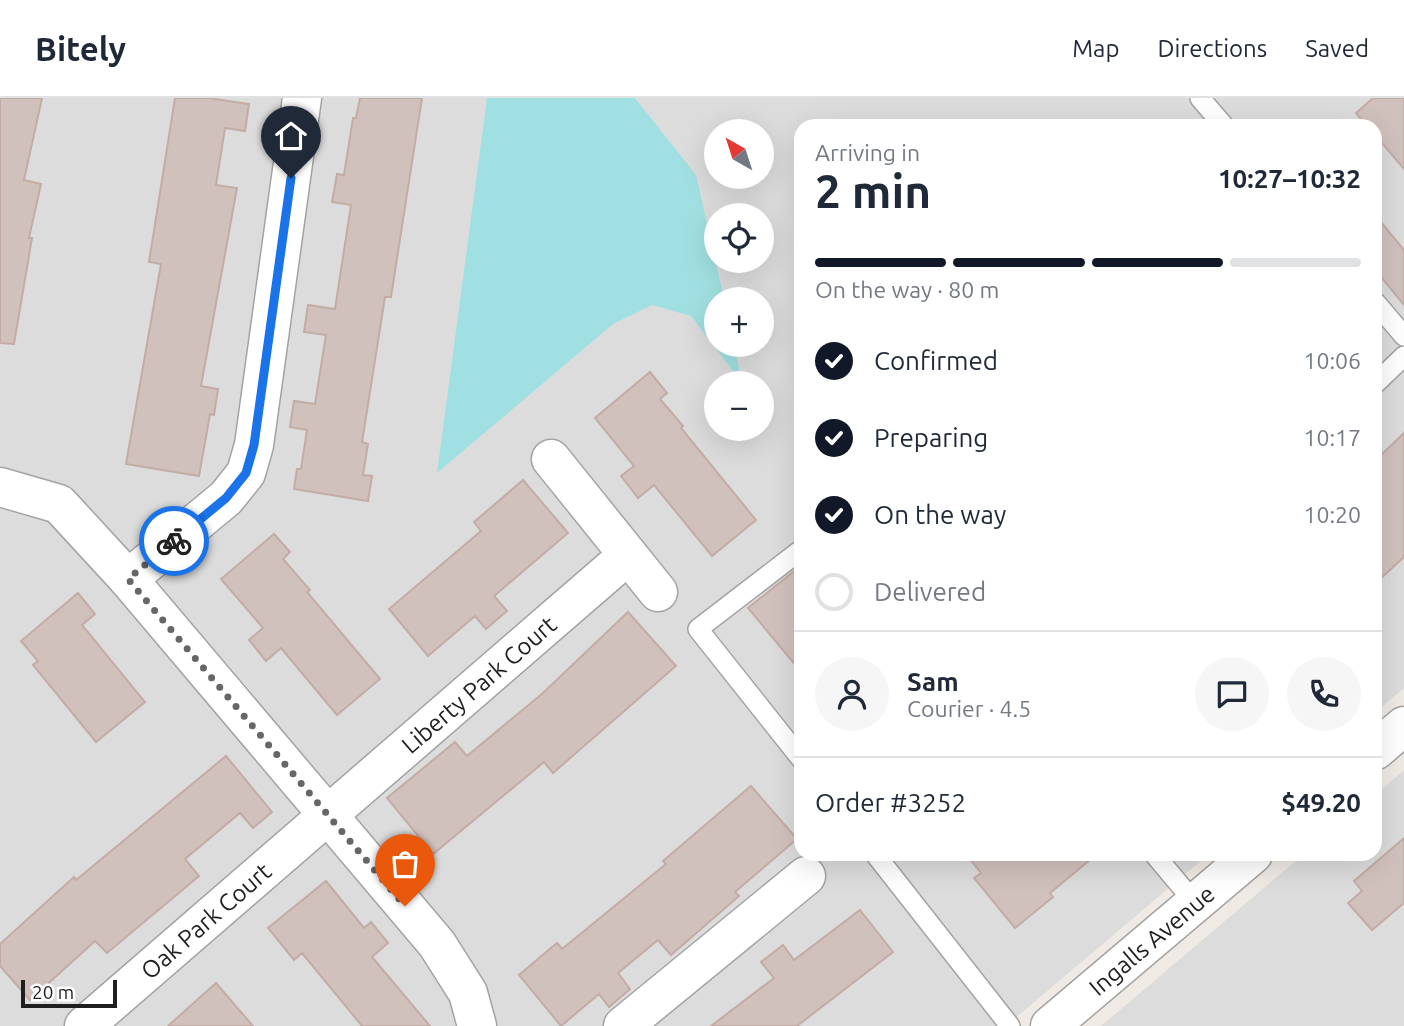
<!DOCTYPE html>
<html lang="en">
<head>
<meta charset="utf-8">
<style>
	:root { --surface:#fff; --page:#f6f6f7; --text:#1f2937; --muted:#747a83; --line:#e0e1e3; --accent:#111827 }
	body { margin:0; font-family:Ubuntu,sans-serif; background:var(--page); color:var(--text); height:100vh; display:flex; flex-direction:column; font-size:26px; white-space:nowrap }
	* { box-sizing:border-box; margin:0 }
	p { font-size:23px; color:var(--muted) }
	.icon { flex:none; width:38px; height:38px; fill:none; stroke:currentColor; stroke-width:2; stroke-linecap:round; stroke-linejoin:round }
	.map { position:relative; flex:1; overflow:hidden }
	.sheet { position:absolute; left:794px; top:21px; width:588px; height:742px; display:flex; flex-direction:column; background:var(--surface); border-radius:21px; box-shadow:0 7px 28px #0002 }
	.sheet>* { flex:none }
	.needle { width:46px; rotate:321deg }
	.tools { position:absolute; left:704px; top:21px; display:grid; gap:14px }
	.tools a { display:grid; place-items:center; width:70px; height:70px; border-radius:50%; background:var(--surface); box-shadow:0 7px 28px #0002; font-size:35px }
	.scale { position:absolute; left:21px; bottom:18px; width:96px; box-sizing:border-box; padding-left:7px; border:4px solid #1f1f1f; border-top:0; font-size:19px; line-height:24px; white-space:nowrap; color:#1f1f1f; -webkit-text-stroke:5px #fff; paint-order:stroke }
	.pin { position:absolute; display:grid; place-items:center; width:60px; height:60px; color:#fff; margin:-72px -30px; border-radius:50% 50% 50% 0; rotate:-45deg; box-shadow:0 0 7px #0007 }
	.pin .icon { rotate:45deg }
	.courier { position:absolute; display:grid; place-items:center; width:70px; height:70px; margin:-35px; border:5px solid #1a73e8; border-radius:50%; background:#fff; color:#222; box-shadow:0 2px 9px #0007 }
	.head em { font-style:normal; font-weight:700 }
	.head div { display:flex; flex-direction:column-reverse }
	.head { display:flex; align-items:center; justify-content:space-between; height:119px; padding:0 21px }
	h1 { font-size:46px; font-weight:700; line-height:52px }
	.bar { display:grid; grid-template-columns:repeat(4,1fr); gap:10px 7px; align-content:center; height:84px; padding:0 21px }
	.bar i { height:9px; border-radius:5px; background:var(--line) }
	.bar .on { background:var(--accent) }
	.bar p { grid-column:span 4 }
	.line { display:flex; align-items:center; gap:18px; padding:0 21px; border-top:2px solid var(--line) }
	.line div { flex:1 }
	.round { display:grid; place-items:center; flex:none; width:74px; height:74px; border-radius:37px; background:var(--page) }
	ol { padding:0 21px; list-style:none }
	li { display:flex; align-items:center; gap:21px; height:77px }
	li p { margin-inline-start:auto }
	li .icon { padding:7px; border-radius:50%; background:var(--accent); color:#fff; stroke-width:4 }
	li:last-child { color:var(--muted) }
	li i { width:38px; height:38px; border:4px solid var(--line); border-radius:50% }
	header { display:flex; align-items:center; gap:42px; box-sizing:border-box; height:98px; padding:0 35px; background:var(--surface); border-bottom:2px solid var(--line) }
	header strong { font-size:33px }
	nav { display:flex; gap:38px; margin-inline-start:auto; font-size:24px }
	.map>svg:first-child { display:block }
	.residential { fill:#dddcdc; fill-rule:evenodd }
	.water { fill:#a1e0e2 }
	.building { fill:#d1c1bd; stroke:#c3aca5; stroke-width:2 }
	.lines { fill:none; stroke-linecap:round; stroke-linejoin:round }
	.service-casing { stroke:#a3a3a3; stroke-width:22 }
	.minor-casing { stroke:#a3a3a3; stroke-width:41 }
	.tertiary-casing { stroke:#a3a3a3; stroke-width:41 }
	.service { stroke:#fff; stroke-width:19 }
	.minor { stroke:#fff; stroke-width:38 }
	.tertiary { stroke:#fff; stroke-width:38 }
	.done { stroke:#686664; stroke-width:7; stroke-dasharray:0 12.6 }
	.route { stroke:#1a73e8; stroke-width:9 }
	.labels { text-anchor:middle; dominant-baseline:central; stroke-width:5; stroke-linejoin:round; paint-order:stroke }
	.street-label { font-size:24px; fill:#1f1f1f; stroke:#fff }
</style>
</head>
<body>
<header>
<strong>Bitely</strong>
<nav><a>Map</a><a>Directions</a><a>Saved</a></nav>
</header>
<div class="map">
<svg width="1404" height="928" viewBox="0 0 1404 928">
	<rect width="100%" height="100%" fill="#f0eae4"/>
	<path class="residential" d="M0 0H1404V590L1376 614V28H802V756H1209L1006 928H0ZM716 33H761V79H716ZM716 117H761V163H716ZM716 201H761V247H716ZM716 285H761V331H716Z
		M1404 672V928H1101L1304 756H1376V696Z"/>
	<path class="water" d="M487 0H635L696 77 724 201H716V247H734L742 285 691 218 652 207 613 226 437 375Z"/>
	<path class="building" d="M0 0H42L24 82 41 86 29 140H32L14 246 0 245Z
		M175 0H208L249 6 245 33 225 30 216 87 237 90 201 288 218 291 214 317 210 316 199 378 126 366 161 166 149 164Z
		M360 0H422L391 199H385L362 344 368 346 363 377 372 378 368 403 294 391 297 371H301L307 332 290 329 294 303 315 306 326 237 304 234 308 207 335 211 351 107 332 104 337 76 344 77 353 20H356Z
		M1373 0H1404V71L1376 38V28H1367L1356 15Z
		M1376 118 1404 152V207L1376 173Z
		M650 274 667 295 660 301 683 328 681 330 756 422 712 458 654 387 638 400 621 378 634 368 595 320Z
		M1404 335V459L1376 485V362Z
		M523 382 568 435 494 498 507 513 486 531 475 518 428 558 389 511 481 433 474 424Z
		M274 436 290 454 283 461 310 492 307 494 380 581 337 617 281 550 266 563 249 542 263 530 221 481Z
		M802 467V575L748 510Z
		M78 495 95 516 82 527 145 604 96 644 33 567 38 563 21 543Z
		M628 514 676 568 553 675 544 664 433 756 387 700 455 644 467 658 543 595Z
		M226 658 272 714 253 730 240 715 185 761 199 778 107 855 95 843 30 902 0 868V846L74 779 76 782Z
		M751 688 797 741 735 794 739 798 671 857 658 842 618 875 630 891 609 909 599 896 561 928 519 877 557 845 562 851 666 766 663 763Z
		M1404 740V805L1372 832 1348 805 1362 793 1354 783Z
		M966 756H1097L1050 795 1053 799 1015 830 974 780 981 775Z
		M326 783 364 830 371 824 388 845 372 859 430 928H362L302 855 294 862 268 830Z
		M860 812 893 854 797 928H711L774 880 761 864 783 847 794 862Z
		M216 885 253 928H168Z"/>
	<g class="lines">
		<g class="service-casing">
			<path id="service" d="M1200 0 1224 28
				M1376 205 1404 238
				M1376 285 1404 258
				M802 451 698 531 802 662
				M875 756 1010 928
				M1154 756 1195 805"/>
		</g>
		<g class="minor-casing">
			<g id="minor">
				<path d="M551 361 658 494"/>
				<path d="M0 389 59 406 128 481 437 846 468 895 477 928"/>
				<path d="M128 481 226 400 246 375 254 347 302 0"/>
				<path id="s1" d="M84 928 628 457"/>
				<path d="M623 928 806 778"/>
			</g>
		</g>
		<g class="tertiary-casing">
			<g id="tertiary">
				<path d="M1376 652 1404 628"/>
				<path id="s2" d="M1050 928 1253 756"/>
			</g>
		</g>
		<use href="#service" class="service"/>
		<use href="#minor" class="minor"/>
		<use href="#tertiary" class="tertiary"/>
	</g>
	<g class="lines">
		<path class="done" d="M174 443 128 481 405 808"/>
		<path class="route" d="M174 443 226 400 246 375 254 347 291 80"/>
	</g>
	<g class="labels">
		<g class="street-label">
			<text stroke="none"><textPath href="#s1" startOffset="522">Liberty Park Court</textPath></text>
			<text stroke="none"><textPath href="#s1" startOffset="161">Oak Park Court</textPath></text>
			<text stroke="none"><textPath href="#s2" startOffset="133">Ingalls Avenue</textPath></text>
		</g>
	</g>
</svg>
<div class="tools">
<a><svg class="needle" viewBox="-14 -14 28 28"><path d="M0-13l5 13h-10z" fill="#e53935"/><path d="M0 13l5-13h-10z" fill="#747a83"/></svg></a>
<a><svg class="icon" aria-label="locate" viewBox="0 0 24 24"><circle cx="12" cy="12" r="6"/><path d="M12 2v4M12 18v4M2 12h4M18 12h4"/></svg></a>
<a>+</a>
<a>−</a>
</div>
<div class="scale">20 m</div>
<div class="pin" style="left:405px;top:808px;background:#ea580c"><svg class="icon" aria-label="bag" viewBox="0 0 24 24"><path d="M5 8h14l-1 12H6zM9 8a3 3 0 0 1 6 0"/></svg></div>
<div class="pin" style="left:291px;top:80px;background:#1f2937"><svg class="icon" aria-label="home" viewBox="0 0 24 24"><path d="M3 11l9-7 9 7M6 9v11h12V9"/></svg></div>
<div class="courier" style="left:174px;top:443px"><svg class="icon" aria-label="bike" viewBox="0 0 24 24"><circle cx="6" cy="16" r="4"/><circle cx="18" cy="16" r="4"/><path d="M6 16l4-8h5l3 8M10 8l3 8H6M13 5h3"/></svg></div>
<section class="sheet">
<div class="head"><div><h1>2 min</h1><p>Arriving in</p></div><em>10:27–10:32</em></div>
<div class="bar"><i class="on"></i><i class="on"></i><i class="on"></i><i></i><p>On the way · 80 m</p></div>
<ol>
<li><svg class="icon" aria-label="check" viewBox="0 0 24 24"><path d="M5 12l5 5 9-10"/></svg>Confirmed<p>10:06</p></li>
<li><svg class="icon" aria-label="check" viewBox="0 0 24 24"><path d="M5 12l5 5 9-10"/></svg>Preparing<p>10:17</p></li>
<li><svg class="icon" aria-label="check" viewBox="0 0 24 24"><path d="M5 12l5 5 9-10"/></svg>On the way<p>10:20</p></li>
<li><i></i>Delivered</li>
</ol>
<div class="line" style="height:126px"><a class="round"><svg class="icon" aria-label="person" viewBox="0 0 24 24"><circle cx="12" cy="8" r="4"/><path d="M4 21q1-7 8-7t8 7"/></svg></a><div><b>Sam</b><p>Courier · 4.5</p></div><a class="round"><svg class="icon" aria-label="chat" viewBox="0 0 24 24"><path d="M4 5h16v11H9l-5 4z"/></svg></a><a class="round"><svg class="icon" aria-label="phone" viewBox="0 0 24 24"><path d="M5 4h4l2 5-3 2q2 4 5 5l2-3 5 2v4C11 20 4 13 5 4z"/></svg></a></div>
<div class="line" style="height:91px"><div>Order #3252</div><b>$49.20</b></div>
</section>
</div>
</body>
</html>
